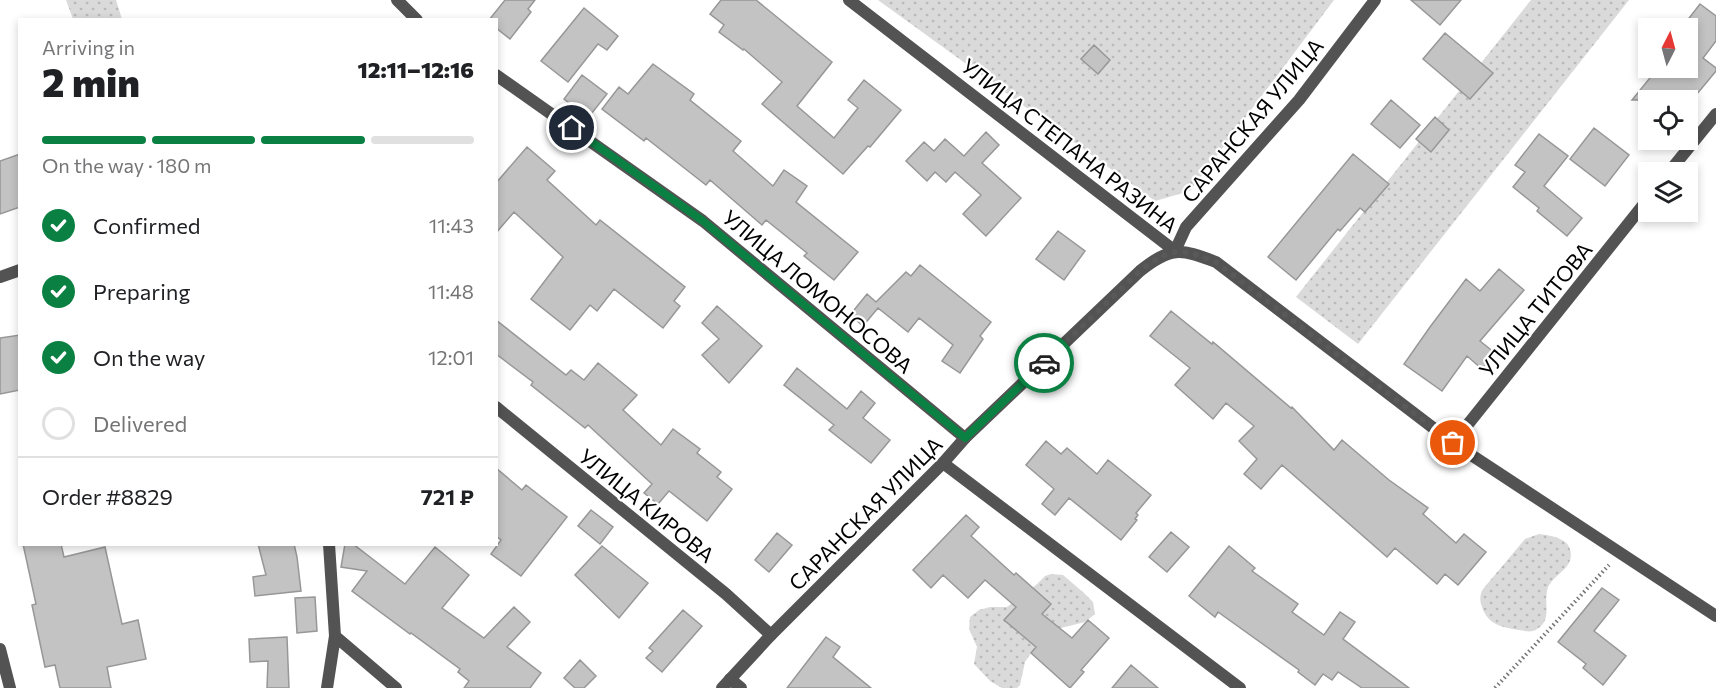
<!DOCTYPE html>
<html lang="en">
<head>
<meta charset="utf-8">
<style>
	:root { --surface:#fff; --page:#f6f6f6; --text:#202124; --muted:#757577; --line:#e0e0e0; --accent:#0b8043 }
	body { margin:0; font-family:Commissioner,sans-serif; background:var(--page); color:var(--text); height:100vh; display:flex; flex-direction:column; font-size:22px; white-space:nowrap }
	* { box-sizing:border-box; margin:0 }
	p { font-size:20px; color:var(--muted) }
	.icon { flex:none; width:33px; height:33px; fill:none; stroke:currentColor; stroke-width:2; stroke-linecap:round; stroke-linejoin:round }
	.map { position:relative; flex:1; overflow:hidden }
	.side { position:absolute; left:18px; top:18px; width:480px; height:528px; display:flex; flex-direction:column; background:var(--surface); border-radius:0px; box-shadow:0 3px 9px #0003 }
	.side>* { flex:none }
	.needle { width:39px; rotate:6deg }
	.buttons { position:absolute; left:1638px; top:18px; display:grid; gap:12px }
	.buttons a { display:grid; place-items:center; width:60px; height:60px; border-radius:0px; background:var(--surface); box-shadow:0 3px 9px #0003; font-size:30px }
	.pin { position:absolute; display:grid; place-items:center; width:51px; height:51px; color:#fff; margin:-26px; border:3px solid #fff; border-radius:50%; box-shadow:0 2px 6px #0007 }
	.courier { position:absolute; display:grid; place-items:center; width:60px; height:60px; margin:-30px; border:4px solid #0b8043; border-radius:50%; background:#fff; color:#222; box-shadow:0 2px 8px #0007 }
	.headline em { font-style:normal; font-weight:800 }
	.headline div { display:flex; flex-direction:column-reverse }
	.headline { display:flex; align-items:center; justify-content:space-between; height:102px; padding:0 24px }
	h1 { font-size:39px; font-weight:800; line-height:45px }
	.bar { display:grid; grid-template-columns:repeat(4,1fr); gap:9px 6px; align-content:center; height:72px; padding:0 24px }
	.bar i { height:8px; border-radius:4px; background:var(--line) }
	.bar .on { background:var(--accent) }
	.bar p { grid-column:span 4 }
	.line { display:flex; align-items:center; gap:15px; padding:0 24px; border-top:2px solid var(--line) }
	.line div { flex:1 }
	ol { padding:0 24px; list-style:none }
	li { display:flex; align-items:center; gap:18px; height:66px }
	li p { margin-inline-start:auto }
	li .icon { padding:6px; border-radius:50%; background:var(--accent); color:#fff; stroke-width:4 }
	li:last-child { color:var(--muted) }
	li i { width:33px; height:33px; border:3px solid var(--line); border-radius:50% }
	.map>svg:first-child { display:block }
	.park { fill:url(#park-dots) }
	.building { fill:#c3c3c3; stroke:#979797; stroke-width:1.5 }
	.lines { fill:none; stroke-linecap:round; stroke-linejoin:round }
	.path { stroke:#757575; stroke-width:4; stroke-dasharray:1.5 3; stroke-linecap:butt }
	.minor { stroke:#535353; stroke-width:12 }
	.tertiary { stroke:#535353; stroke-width:12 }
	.done { stroke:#595959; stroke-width:6; stroke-dasharray:0 10.8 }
	.route { stroke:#0b8043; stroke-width:8 }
	.labels { text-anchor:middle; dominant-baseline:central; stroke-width:4.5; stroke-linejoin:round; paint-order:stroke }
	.street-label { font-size:21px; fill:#000; stroke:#fff }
</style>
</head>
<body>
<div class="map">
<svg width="1716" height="688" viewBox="0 0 1716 688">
	<defs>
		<pattern id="park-dots" width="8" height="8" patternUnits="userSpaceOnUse" patternTransform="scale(1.5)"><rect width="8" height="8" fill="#dadada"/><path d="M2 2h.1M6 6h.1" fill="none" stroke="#b9b9b9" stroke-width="1.8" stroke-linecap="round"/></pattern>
	</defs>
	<rect width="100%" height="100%" fill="#fff"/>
	<path class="park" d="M66 0H116L122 19H73Z
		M878 0H1334L1190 191 1155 201Z
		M1531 0H1629L1358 344 1296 297Z
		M1539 534C1549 535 1567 538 1570 549 1576 570 1550 574 1547 591 1544 605 1552 620 1537 629 1532 633 1525 631 1519 630 1502 627 1488 625 1482 607 1480 601 1479 596 1483 589L1525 539Z
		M1051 574 1063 575 1084 593 1093 602 1095 614 1085 622 1057 629 1037 644 1025 662 1020 685 1017 688H1002L990 681 974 664 977 647 969 629 970 617 979 610 990 607H1007L1036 585 1045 576Z"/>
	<path class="building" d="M505 0H535L528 9 531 12 510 39 496 28V20H489Z
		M721 0H756L832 62 797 106 834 138 858 108 848 100 864 80 901 110 870 147 868 146 843 174 762 104 782 82 744 49 743 50 719 32 724 25 710 14Z
		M1411 0H1461L1440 25Z
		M1700 4 1716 16V41L1703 58 1716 68V71L1692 100H1632L1658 68H1688V28L1683 26Z
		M584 8 618 36 607 50 598 44 568 82 541 61Z
		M1445 33 1493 73 1470 99 1423 59Z
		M1094 45 1110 60 1098 74 1081 59Z
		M653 64 694 94 690 100 741 141 733 151 773 186 784 170 807 186 796 202 858 252 834 280 804 256 807 253 766 220 762 225 710 180 706 185 646 138 644 141 602 109 619 87 628 94Z
		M582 75 607 94 588 118 564 99Z
		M1391 100 1420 125 1400 148 1371 124Z
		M1435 117 1449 130 1431 152 1416 139Z
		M1594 128 1629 155 1605 186 1570 159Z
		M986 132 999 145 982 163 1021 198 986 236 963 214 981 195 955 172 946 182 935 172 927 181 906 161 924 142 934 151 945 139 964 156Z
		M1539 134 1568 156 1544 186 1582 218 1567 236 1537 211 1539 208 1513 187 1525 172 1515 165Z
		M527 147 555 171 547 180 596 225 600 220 685 287 674 301 680 306 663 328 614 289 597 311 590 305 570 330 531 299 563 257 514 212 496 233V183Z
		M20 154V207L0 214V161Z
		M1353 154 1389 184 1365 212 1360 208 1340 231 1338 229 1296 280 1268 257Z
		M1058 231 1085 251 1064 280 1036 259Z
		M920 265 991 322 980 336 983 339 960 373 942 361 953 345 919 318 908 332 878 308 863 326 850 315 867 294 876 302 906 272 911 276Z
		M1499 269 1524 290 1480 341 1495 353 1482 369 1467 356 1442 391 1404 364 1430 327 1466 279 1480 291Z
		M717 306 762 346 729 383 702 355 719 339 702 323Z
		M1171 311 1212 344 1213 342 1291 408 1292 407 1334 450 1342 440 1389 480 1428 508 1423 514 1456 543 1464 534 1486 552 1458 585 1445 574 1437 584 1395 548 1387 557 1282 465 1261 489 1244 474 1257 459 1239 441 1254 426 1226 403 1213 419 1175 385 1190 368 1150 336Z
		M496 320 566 375 571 370 584 380 598 363 637 395 623 410 661 445 673 429 700 449 697 453 721 472 717 477 732 489 707 521 669 491 658 504 644 493 652 484 588 425 585 428 531 385 533 382 496 354Z
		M20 335V390L0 394V338Z
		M797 368 847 409 861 391 875 403 863 418 890 440 871 463 829 430 834 425 784 385Z
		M1046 441 1061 454 1067 448 1097 474 1108 460 1151 495 1136 513 1138 515 1135 519 1137 520 1121 540 1069 498 1055 515 1042 504 1054 489 1026 465Z
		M496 468 522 490 526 485 567 517 521 576 491 554 501 540 496 536Z
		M591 510 613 527 600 544 578 526Z
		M966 515 979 527 971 536 1014 575 1016 573 1051 604 1042 614 1072 638 1088 620 1109 638 1081 670 1084 672 1070 688 1031 653 1036 647 1004 620 1016 607 985 580 968 598 943 575 931 588 913 570Z
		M1171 532 1189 547 1167 572 1149 557Z
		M777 533 792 545 769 572 755 560Z
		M23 544H61L64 557 105 547 122 624 138 620 146 659 107 667 111 688H60L55 665 45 667 32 605 36 604Z
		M258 544H294L297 557 301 591 255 596 253 577 266 575Z
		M345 544H353L405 584 435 547 469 575 442 608 484 638 514 607 530 622 507 647 541 673 530 688H464L469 681 458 672 460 669 411 633 410 634 352 591 367 571 341 567Z
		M602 546 648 583 619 618 575 575Z
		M1229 546 1255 568 1252 571 1298 604 1292 612 1324 635 1340 612 1355 622 1343 639 1409 688H1362L1338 672 1332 680 1323 674 1315 685 1298 672 1299 670 1218 612 1215 617 1189 596Z
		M1602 588 1619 600 1594 631 1626 656 1603 685 1583 668 1586 664 1558 642Z
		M315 597 317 631 297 633 295 598Z
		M683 610 702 626 662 672 646 658 653 651 649 648Z
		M287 637 289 688H267L268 661 250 662 249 639Z
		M826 637 840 647 833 657 871 688H787Z
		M580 660 596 676 584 688H575L564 678Z
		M1131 665 1158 688H1112Z"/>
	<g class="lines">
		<path class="path" d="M1495 688 1609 565"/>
		<path class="minor" d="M397 0 417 20
			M849 0 1175 251 1186 227 1299 100 1375 0
			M496 75 703 221 965 438
			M1669 172 1716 114
			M0 277 20 270
			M496 407 726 594 771 635
			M1453 443 1648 199
			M943 463 1240 688
			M335 636 396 688
			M0 649 10 688
			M730 679 741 688
			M327 688 335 636 329 544"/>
		<path class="tertiary" d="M722 688 771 635 943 463 965 438 1140 271C1170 247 1180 248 1216 262L1453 443 1716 616"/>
	</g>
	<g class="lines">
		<path class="done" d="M1044 363 1140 271C1170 247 1180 248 1216 262L1453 443"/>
		<path class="route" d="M572 128 703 221 965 438 1044 363"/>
	</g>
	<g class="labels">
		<g class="street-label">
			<text transform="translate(1252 120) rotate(-50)">САРАНСКАЯ УЛИЦА</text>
			<text transform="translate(1070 145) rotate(38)">УЛИЦА СТЕПАНА РАЗИНА</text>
			<text transform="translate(818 291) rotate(40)">УЛИЦА ЛОМОНОСОВА</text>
			<text transform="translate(1535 309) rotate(-51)">УЛИЦА ТИТОВА</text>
			<text transform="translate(647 505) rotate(39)">УЛИЦА КИРОВА</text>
			<text transform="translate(865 513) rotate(-45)">САРАНСКАЯ УЛИЦА</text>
		</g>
	</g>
</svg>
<div class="buttons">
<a><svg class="needle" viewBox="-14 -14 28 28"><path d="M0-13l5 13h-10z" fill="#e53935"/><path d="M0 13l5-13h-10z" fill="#757577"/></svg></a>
<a><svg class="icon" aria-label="locate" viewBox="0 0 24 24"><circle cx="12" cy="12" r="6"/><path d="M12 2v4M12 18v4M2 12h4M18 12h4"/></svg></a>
<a><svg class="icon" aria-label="layers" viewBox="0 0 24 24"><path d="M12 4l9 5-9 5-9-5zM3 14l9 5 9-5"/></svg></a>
</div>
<div class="pin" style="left:1453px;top:443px;background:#ea580c"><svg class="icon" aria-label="bag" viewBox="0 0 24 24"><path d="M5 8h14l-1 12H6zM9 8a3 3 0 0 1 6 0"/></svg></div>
<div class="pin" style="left:572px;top:128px;background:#1f2937"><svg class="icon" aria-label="home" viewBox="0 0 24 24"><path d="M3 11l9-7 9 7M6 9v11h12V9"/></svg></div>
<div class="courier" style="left:1044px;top:363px"><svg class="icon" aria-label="car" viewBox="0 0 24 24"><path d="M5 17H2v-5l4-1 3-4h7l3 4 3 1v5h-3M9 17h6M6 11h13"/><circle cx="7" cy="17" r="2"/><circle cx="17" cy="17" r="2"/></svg></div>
<section class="side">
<div class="headline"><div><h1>2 min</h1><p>Arriving in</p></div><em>12:11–12:16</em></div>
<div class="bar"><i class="on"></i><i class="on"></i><i class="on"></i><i></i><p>On the way · 180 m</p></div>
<ol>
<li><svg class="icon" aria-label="check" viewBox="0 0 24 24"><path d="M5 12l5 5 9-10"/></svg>Confirmed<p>11:43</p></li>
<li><svg class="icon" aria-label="check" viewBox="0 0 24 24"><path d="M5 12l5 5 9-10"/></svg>Preparing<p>11:48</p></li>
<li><svg class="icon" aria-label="check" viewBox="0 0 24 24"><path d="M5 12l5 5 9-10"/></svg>On the way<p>12:01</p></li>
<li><i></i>Delivered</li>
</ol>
<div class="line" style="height:78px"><div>Order #8829</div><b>721 ₽</b></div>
</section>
</div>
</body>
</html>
